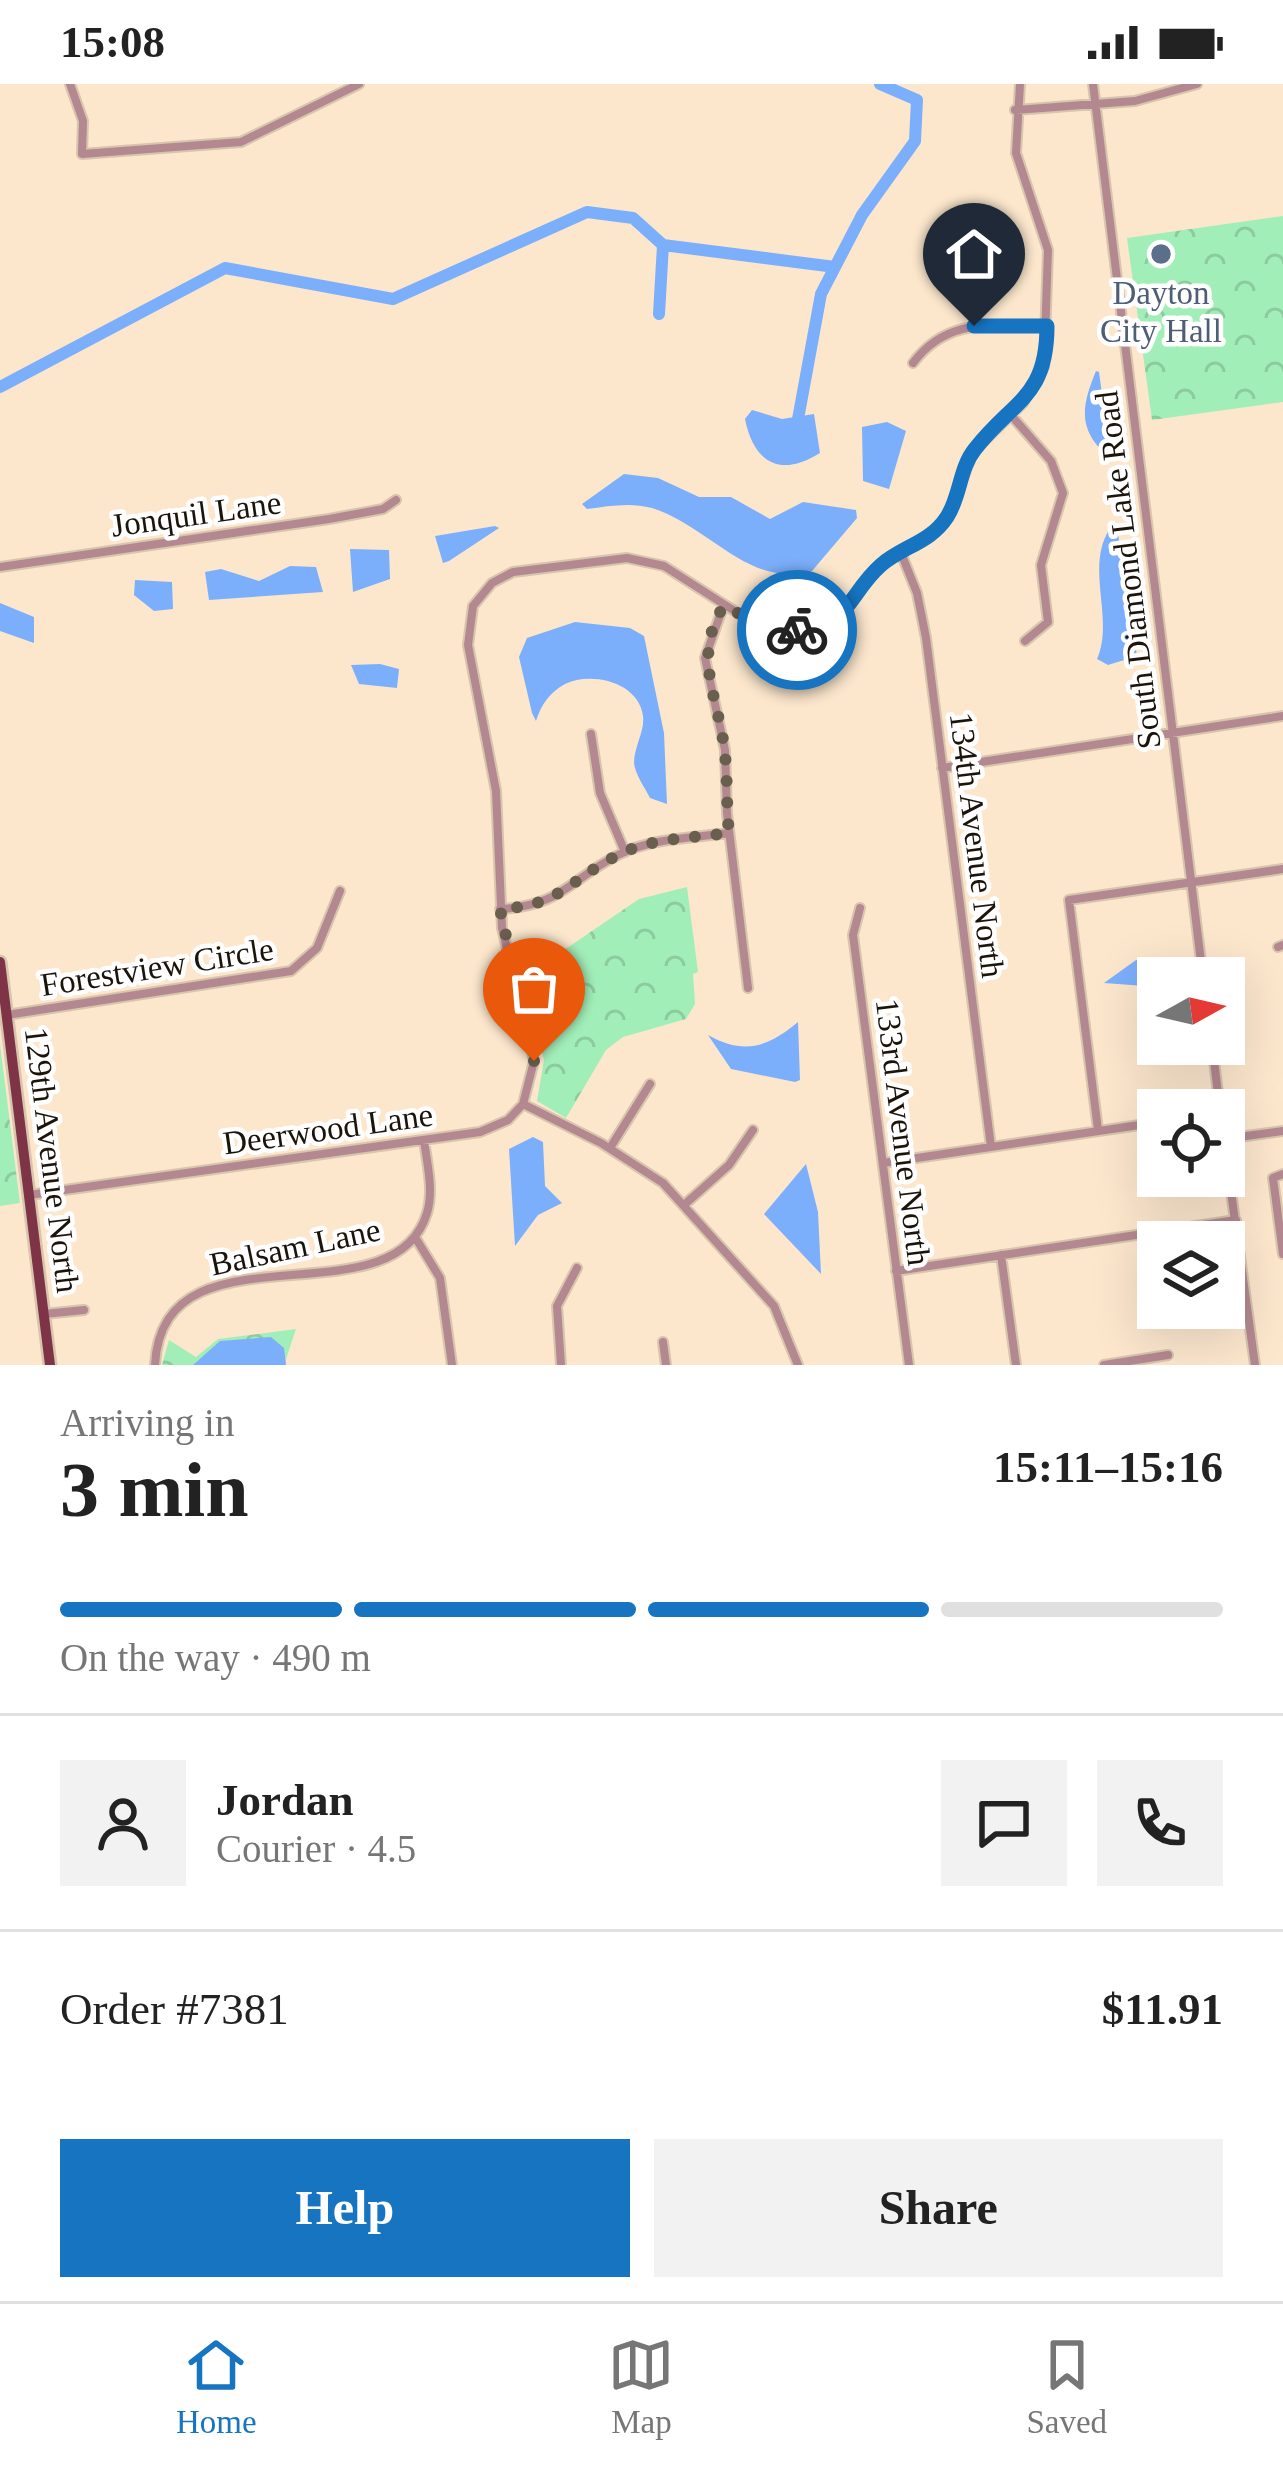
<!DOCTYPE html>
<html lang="en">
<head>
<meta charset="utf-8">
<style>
	:root { --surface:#fff; --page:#f2f2f2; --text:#222; --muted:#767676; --line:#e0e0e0; --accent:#1674c1 }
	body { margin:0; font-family:Georgia,serif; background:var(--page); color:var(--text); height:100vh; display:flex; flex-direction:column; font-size:45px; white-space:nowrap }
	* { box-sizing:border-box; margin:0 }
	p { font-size:39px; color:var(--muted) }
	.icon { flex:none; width:66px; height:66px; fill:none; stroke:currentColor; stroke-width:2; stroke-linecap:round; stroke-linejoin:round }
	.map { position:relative; height:1281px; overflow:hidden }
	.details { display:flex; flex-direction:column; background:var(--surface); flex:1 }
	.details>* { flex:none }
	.needle { width:78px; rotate:82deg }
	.controls { position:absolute; left:1137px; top:873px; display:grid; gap:24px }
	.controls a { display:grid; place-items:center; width:108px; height:108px; border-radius:0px; background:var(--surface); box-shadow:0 12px 48px #0002; font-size:60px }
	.pin { position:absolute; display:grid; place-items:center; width:102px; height:102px; color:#fff; margin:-123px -51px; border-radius:50% 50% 50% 0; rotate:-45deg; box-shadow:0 0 12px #0007 }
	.pin .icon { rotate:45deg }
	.courier { position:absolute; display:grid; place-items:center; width:120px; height:120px; margin:-60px; border:9px solid #1674c1; border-radius:50%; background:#fff; color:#222; box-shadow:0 3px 15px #0007 }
	.overview em { font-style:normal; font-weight:800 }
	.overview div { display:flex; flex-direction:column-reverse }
	.overview { display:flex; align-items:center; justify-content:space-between; height:204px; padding:0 60px }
	h1 { font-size:78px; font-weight:800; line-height:90px }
	.bar { display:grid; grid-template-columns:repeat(4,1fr); gap:18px 12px; align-content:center; height:144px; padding:0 60px }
	.bar i { height:15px; border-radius:9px; background:var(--line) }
	.bar .active { background:var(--accent) }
	.bar p { grid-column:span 4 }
	.line { display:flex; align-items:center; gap:30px; padding:0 60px; border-top:3px solid var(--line) }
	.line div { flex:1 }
	.round { display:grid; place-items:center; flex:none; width:126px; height:126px; border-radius:0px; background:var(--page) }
	.action { display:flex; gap:24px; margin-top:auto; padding:24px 60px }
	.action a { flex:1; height:138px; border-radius:0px; background:var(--accent); color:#fff; font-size:48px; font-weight:800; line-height:138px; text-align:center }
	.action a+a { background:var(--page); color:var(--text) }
	.status { display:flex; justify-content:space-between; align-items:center; height:84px; padding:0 60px; background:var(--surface); direction:ltr }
	.status svg { height:33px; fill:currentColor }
	.tabs { display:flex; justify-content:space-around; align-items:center; height:168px; border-top:3px solid var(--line); background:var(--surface); font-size:33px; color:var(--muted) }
	.tabs a { display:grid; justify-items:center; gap:6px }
	.tabs .active { color:var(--accent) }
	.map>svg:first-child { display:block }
	.park { fill:url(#park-crowns) }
	.water { fill:#7caffb }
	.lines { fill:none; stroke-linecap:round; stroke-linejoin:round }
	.river { stroke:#7caffb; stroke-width:12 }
	.minor-casing { stroke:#d8c5ae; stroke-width:12 }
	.major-casing { stroke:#d8c5ae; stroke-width:15 }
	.minor { stroke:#b48890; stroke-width:8 }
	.major { stroke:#7e3347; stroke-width:10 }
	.done { stroke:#6a5e4f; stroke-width:12; stroke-dasharray:0 21.6 }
	.route { stroke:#1674c1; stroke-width:15 }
	.service-dot { fill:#5c6f8a; stroke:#fff; stroke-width:4.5 }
	.labels { text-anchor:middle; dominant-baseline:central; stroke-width:9; stroke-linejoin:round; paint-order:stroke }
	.service-label { font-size:33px; fill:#4e5e75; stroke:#fff }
	.street-label { font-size:33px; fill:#1b140b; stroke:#fff }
</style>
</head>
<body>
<div class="status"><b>15:08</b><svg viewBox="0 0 49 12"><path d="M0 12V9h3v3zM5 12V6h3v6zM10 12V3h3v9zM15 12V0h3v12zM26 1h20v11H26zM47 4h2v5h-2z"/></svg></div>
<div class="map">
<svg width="1283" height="1281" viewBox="0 0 1283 1281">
	<defs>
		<pattern id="park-crowns" width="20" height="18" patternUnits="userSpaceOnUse" patternTransform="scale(3)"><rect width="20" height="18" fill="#a2eeb9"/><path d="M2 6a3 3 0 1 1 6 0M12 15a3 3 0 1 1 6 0" fill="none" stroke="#8bcb9e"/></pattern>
	</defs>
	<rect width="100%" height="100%" fill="#fce7cd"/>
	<path class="park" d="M1283 132V318L1152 336 1127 154Z
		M687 803 698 888 693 890 695 920 686 935 623 953 606 966 566 1034 537 1017 544 976 518 874 567 864 639 815Z
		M0 960 20 1119 0 1122Z
		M296 1245 284 1281H162L169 1256 196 1273 218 1255Z"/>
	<path class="water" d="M1096 287 1099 288 1111 375C1077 347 1081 323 1096 287Z
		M752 326 782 335 814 330 820 369C780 394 754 379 745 335Z
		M887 338 906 347 889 405 863 397 862 343Z
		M624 390 658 394 699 413H731L770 435 803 418 856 426 857 434 812 487C749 505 711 443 652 424 630 418 609 422 587 425L582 420Z
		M1116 437 1137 572 1108 581 1097 575C1116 532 1080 476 1116 437Z
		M495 442 499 444 449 477 443 479 435 452Z
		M350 465 389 466 390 495 353 508Z
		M290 482 316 483 323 508 209 516 205 488 221 485 259 497Z
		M135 496 172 498 173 525 154 527 134 511Z
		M0 519 34 533V559L0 547Z
		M575 538 630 544 644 552 664 649 667 720 650 714C645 704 635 690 634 679 634 663 645 647 643 632 639 598 591 587 565 600 550 608 541 621 536 637L532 629 519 573 527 554Z
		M380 580 399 585 397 604 359 600 351 581Z
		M1136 876H1176L1182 894H1158V931L1145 902 1104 899Z
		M798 938 800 996 795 998 731 985 708 951C745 972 769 962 798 938Z
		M533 1053 543 1058 545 1102 562 1119 538 1131 515 1162 509 1065Z
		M806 1080 818 1128 821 1190 764 1130Z
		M271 1253 284 1264 286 1281H193L220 1257Z"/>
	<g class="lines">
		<path class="river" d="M659 230 663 161
			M0 303 225 184 393 215 587 128 633 134 663 161 835 183
			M796 346 821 210 862 131 915 57 917 16 880 0"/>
		<g class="minor-casing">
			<path id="minor" d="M70 0 83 37 82 70 241 58 359 0
				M1093 0 1203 894
				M1015 26 1135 17 1197 0
				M913 279C948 232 994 242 1047 242
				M1011 331 1051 377 1063 409 1041 481 1048 538 1025 557
				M901 469 917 509 926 554 991 1063
				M0 483 329 435 383 425 396 416
				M723 523 705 574 725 666 727 729 748 904
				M591 650 600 709 625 768
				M942 684 1283 632
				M860 824 853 851 909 1281
				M500 825C561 822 569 796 618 771 651 754 692 754 729 749
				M1278 863 1283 861
				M7 931 291 887 317 864 340 807
				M1212 960 1220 1026
				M523 1020 534 977 502 844 496 707 468 561 473 522 492 499 513 488 627 474 664 482 744 533 801 546 843 530 880 481 937 446 952 423 973 368 1023 319 1044 283 1048 166 1016 69 1020 0
				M1098 1046 1069 816 1283 785
				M1224 1055 1283 1047
				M1224 1057 1255 1281
				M610 1064 650 1000
				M883 1079 1146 1040 1158 1029
				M1283 1090 1273 1094 1283 1170
				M29 1111 480 1048 508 1036 523 1020 601 1059 663 1099 774 1222 798 1281
				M684 1121 729 1081 753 1046
				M415 1153 440 1194 452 1281
				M1001 1171 1016 1281
				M896 1187 1236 1136
				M44 1230 84 1226
				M663 1258 666 1281
				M155 1281C162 1133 393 1242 427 1129 434 1106 427 1080 424 1056
				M561 1281 557 1222 577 1184
				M1104 1281 1168 1271"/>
		</g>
		<g class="major-casing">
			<path id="major" d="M0 878 50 1281"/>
		</g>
		<use href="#minor" class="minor"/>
		<use href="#major" class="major"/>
	</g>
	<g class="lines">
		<path class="done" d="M534 977 500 825C561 822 570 795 618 771 651 754 692 754 729 749 726 720 728 691 724 662 717 611 693 571 723 523L774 544 797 546"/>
		<path class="route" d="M797 546C852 541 847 511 881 481 903 462 930 459 947 433 961 411 959 385 975 365 1013 316 1047 314 1047 242H974"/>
	</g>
	<circle class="service-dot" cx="1161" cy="170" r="12"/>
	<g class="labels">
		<g class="service-label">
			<text x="1161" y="209">Dayton<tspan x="1161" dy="38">City Hall</tspan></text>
		</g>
		<g class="street-label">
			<text transform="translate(196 430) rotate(-8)">Jonquil Lane</text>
			<text transform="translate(1128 486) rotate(-97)">South Diamond Lake Road</text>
			<text transform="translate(977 761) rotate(83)">134th Avenue North</text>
			<text transform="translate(157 883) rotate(-9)">Forestview Circle</text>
			<text transform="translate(328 1045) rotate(-8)">Deerwood Lane</text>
			<text transform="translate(903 1048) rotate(83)">133rd Avenue North</text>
			<text transform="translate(52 1076) rotate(83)">129th Avenue North</text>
			<text transform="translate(295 1163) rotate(-12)">Balsam Lane</text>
		</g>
	</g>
</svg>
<div class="controls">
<a><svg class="needle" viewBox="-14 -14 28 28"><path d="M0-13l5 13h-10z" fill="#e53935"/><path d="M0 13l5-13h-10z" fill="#767676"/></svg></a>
<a><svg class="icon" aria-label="locate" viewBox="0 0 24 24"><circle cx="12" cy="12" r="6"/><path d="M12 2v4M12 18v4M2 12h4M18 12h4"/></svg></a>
<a><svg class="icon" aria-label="layers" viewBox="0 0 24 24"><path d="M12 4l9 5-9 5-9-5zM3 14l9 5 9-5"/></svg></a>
</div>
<div class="pin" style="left:534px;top:977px;background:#ea580c"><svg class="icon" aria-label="bag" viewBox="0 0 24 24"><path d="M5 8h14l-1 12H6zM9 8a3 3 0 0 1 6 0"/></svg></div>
<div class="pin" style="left:974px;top:242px;background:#1f2937"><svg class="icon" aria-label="home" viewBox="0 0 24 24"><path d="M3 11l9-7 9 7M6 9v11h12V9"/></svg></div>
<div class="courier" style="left:797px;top:546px"><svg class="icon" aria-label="bike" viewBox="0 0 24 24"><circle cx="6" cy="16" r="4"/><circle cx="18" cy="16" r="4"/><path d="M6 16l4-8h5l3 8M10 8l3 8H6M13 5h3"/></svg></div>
</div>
<section class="details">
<div class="overview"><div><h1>3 min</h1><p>Arriving in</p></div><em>15:11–15:16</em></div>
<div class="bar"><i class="active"></i><i class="active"></i><i class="active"></i><i></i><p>On the way · 490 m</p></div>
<div class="line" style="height:216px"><a class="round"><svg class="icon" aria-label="person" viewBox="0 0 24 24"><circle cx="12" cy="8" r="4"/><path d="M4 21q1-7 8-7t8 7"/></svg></a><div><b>Jordan</b><p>Courier · 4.5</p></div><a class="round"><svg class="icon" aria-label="chat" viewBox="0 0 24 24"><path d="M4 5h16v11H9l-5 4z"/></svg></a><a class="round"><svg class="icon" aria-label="phone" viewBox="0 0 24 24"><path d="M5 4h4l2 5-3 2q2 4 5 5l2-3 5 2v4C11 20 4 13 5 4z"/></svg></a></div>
<div class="line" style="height:156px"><div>Order #7381</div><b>$11.91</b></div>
<div class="action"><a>Help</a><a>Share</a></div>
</section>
<nav class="tabs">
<a class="active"><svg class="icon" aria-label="home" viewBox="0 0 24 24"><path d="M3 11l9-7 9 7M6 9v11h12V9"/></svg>Home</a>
<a><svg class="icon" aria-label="map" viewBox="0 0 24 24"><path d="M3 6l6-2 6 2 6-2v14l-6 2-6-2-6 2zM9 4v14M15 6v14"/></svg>Map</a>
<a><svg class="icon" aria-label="saved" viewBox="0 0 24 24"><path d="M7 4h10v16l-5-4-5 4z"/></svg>Saved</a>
</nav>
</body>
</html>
